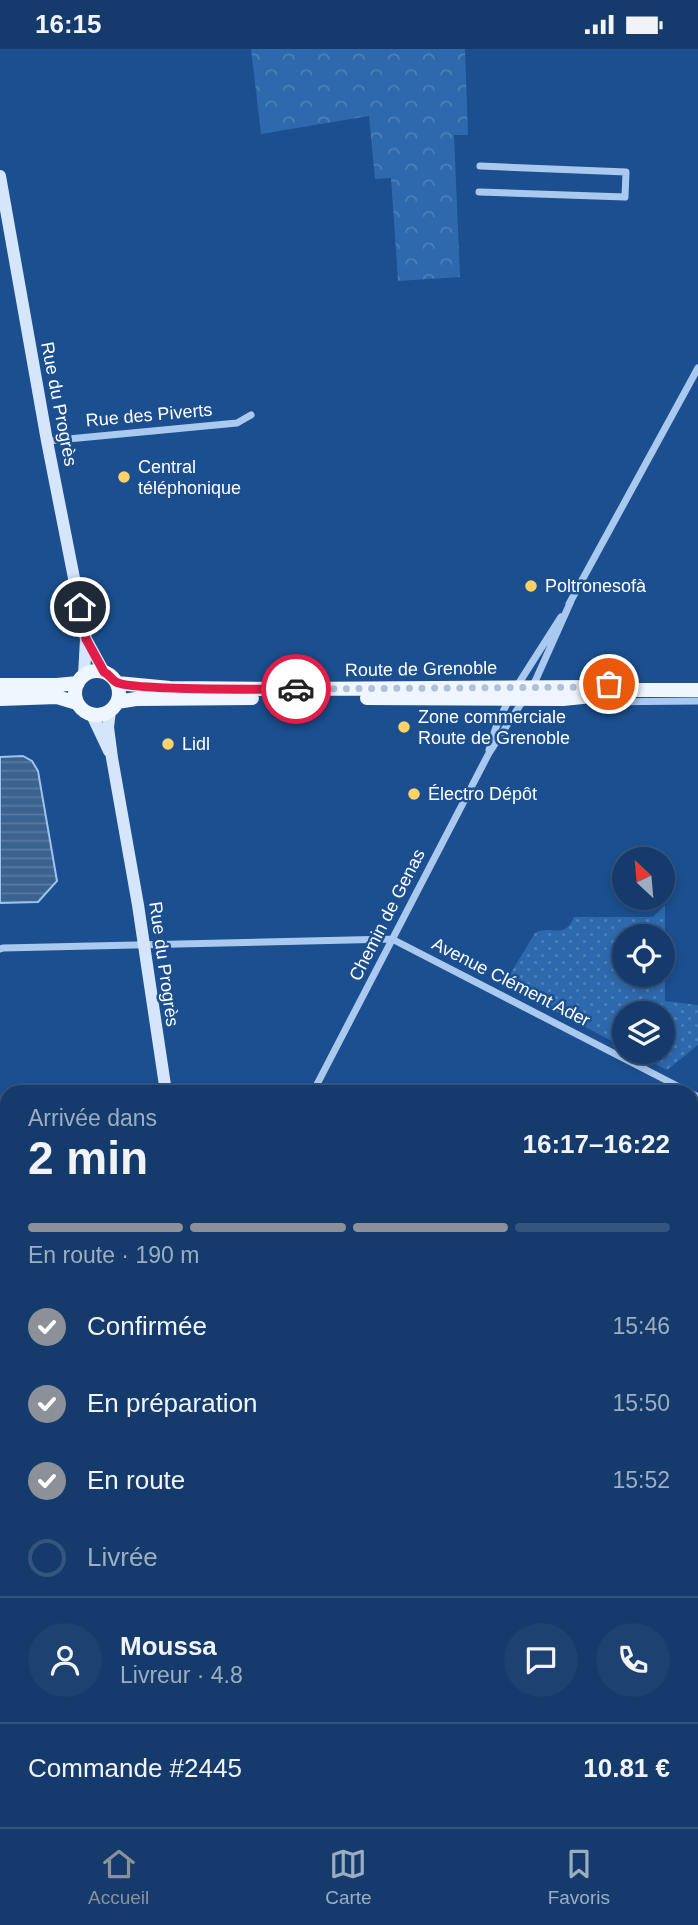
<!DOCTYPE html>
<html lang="fr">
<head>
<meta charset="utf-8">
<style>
	:root { --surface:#143b6b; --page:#1d4271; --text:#f1f3f6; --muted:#9dadc1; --line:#33557e; --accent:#8c9099 }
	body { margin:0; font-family:Helvetica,sans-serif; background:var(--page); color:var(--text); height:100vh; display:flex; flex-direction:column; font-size:26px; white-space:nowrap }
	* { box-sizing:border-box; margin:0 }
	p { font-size:23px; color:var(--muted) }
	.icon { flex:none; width:38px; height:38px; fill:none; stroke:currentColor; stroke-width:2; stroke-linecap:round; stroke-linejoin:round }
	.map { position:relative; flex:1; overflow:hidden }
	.panel { position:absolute; left:0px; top:1036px; width:698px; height:742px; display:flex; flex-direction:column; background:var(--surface); border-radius:21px 21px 0 0; box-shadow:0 4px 10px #0003,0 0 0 2px var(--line) }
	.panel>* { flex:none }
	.needle { width:46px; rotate:334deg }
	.fabs { position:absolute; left:612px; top:798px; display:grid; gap:14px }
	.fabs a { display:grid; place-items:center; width:63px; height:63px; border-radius:50%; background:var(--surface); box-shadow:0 4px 10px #0003,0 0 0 2px var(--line); font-size:35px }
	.pin { position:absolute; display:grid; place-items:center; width:60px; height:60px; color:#fff; margin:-30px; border:4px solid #fff; border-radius:50%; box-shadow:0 2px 7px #0007 }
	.courier { position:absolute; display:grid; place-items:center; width:70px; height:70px; margin:-35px; border:5px solid #e11d48; border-radius:50%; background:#fff; color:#222; box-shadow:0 2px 9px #0007 }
	.head em { font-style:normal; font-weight:700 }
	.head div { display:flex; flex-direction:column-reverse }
	.head { display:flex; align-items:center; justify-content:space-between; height:119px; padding:0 28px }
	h1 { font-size:46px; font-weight:700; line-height:52px }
	.bar { display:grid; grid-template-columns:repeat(4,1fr); gap:10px 7px; align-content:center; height:84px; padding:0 28px }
	.bar i { height:9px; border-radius:5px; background:var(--line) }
	.bar .selected { background:var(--accent) }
	.bar p { grid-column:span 4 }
	.line { display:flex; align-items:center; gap:18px; padding:0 28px; border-top:2px solid var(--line) }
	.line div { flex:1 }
	.round { display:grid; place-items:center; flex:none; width:74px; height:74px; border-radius:37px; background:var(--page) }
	ol { padding:0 28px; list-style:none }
	li { display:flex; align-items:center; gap:21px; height:77px }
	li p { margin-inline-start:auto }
	li .icon { padding:7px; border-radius:50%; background:var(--accent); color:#fff; stroke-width:4 }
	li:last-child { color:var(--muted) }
	li i { width:38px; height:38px; border:4px solid var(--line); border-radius:50% }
	.status { display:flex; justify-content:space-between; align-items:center; height:49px; padding:0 35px; background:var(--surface); direction:ltr }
	.status svg { height:19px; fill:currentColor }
	.dock { display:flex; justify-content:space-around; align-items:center; height:98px; border-top:2px solid var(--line); background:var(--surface); font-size:19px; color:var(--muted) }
	.dock a { display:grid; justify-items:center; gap:4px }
	.dock .selected { color:var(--accent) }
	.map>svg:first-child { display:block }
	.grass { fill:url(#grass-dots); fill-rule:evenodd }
	.forest { fill:url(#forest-crowns) }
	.water { fill:url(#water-rules); stroke:#9cc4f0; stroke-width:2 }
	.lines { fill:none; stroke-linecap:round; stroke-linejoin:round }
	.street { stroke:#a9c9ee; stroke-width:7 }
	.secondary { stroke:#d6e6fa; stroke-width:12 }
	.primary { stroke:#f0f6ff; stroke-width:14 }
	.done { stroke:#afc1d8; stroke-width:7; stroke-dasharray:0 12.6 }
	.route { stroke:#e11d48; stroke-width:9 }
	.poi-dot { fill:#ffd166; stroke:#1b4f8f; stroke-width:2.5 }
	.labels { text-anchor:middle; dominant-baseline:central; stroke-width:5; stroke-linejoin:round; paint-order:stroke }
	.street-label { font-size:18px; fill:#fff; stroke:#1b4f8f }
	.poi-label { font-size:18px; fill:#fff; stroke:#1b4f8f; text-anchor:start }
</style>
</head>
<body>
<div class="status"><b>16:15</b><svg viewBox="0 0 49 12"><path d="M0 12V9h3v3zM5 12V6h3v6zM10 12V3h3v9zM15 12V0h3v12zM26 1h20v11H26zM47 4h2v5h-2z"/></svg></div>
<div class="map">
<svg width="698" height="1778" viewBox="0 0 698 1778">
	<defs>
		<pattern id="grass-dots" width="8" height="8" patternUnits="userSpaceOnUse" patternTransform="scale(1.75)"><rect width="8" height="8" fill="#2e69ad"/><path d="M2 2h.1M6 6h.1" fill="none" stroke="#4d80b9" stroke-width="1.8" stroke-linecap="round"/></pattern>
		<pattern id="forest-crowns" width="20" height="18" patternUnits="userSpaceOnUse" patternTransform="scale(1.75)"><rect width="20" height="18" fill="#2e69ad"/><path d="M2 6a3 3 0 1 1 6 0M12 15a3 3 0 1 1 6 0" fill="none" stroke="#4d80b9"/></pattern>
		<pattern id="water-rules" width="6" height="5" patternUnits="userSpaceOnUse" patternTransform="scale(1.75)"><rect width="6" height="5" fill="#3c6290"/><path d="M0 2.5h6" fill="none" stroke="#597aa1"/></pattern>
	</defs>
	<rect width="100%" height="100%" fill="#1b4f8f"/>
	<path class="grass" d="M665 856V952L698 956V996L667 1021 632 1003H663V964H625V999L504 935 535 884C551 875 564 892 574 868H653ZM625 887H663V926H625Z"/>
	<path class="forest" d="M251 0H465L468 86H454L460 228 398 232 391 129 375 130 369 67 261 85Z"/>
	<path class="water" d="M23 707 32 712 38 722 57 832 38 853 0 854V708Z"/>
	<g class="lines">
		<path class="street" d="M479 143 625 148 626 123 480 117
			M47 392 237 374 251 366
			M569 555 698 319
			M517 637 561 568
			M533 637 571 552
			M595 653 698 652
			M489 701C493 683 500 667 509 651
			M0 900 3 899 392 890 689 1043
			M313 1043 489 704 524 650
			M691 1044 698 1048
			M0 1281 4 1297 7 1299
			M691 1405H698
			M691 1427H698
			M255 1771 259 1775"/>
		<path class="secondary" d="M0 127 47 392 86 590 84 626
			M86 590 104 623
			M110 662 108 678 112 709 138 856 166 1043
			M92 666 109 702
			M21 1778 23 1771"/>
		<path class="primary" d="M75 644a22 22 0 1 1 44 0a22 22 0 1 1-44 0Z
			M117 634 170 639 287 640 599 638 615 641H698
			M0 636H57L78 634
			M367 649 563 650 602 646
			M0 650 57 648 77 654
			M117 653 136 650 252 649"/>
	</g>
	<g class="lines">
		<path class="done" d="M296 640 599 638 609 635"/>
		<path class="route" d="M80 558 86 590 104 623C110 626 111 630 116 633 129 642 271 640 296 640"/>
	</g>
	<g class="poi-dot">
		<circle cx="124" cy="428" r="7"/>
		<circle cx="531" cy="537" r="7"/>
		<circle cx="404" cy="678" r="7"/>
		<circle cx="168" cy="695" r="7"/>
		<circle cx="414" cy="745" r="7"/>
	</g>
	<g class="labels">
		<g class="street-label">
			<text transform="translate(59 355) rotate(79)">Rue du Progrès</text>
			<text transform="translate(149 366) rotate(-5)">Rue des Piverts</text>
			<text transform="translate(421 620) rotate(-1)">Route de Grenoble</text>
			<text transform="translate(387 866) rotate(-63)">Chemin de Genas</text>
			<text transform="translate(164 915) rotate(82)">Rue du Progrès</text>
			<text transform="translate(511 933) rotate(27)">Avenue Clément Ader</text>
		</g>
		<g class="poi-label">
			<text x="138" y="418">Central<tspan x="138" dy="21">téléphonique</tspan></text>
			<text x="545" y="537">Poltronesofà</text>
			<text x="418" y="668">Zone commerciale<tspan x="418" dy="21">Route de Grenoble</tspan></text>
			<text x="182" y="695">Lidl</text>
			<text x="428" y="745">Électro Dépôt</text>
		</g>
	</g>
</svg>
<div class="fabs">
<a><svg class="needle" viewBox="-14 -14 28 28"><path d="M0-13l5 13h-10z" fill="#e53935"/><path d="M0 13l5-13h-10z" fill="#9dadc1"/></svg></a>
<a><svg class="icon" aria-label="locate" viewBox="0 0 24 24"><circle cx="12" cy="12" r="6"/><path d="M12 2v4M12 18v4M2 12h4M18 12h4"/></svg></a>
<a><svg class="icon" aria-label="layers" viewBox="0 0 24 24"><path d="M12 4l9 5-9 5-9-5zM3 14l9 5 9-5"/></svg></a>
</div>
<div class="pin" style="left:609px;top:635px;background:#ea580c"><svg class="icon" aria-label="bag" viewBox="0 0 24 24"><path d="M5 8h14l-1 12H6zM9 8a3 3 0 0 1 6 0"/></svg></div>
<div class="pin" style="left:80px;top:558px;background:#1f2937"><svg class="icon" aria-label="home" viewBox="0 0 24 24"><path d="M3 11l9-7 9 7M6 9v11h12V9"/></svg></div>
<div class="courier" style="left:296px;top:640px"><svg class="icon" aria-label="car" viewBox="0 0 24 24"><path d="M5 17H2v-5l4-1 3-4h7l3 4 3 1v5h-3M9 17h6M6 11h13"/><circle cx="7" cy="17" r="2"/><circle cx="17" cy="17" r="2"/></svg></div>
<section class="panel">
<div class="head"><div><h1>2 min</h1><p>Arrivée dans</p></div><em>16:17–16:22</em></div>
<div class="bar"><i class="selected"></i><i class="selected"></i><i class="selected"></i><i></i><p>En route · 190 m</p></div>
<ol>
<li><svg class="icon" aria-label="check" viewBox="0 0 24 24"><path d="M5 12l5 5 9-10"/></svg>Confirmée<p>15:46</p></li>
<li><svg class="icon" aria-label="check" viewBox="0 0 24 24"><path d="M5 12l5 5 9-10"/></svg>En préparation<p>15:50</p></li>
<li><svg class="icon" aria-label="check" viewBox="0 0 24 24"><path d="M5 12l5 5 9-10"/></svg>En route<p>15:52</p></li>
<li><i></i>Livrée</li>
</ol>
<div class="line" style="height:126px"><a class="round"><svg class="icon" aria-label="person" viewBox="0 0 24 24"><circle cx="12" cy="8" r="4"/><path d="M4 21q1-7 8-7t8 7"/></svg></a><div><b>Moussa</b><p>Livreur · 4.8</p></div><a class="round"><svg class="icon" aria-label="chat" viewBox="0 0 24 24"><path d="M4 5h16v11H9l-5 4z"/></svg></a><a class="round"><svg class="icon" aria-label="phone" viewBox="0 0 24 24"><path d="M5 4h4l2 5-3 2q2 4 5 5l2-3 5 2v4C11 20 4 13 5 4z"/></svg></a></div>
<div class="line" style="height:91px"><div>Commande #2445</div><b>10.81 €</b></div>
</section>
</div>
<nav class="dock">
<a class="selected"><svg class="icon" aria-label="home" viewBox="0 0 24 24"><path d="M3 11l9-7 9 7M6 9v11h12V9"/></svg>Accueil</a>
<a><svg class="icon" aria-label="map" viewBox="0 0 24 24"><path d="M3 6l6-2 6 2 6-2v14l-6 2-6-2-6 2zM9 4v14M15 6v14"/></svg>Carte</a>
<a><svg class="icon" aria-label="saved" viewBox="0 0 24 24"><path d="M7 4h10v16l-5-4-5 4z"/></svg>Favoris</a>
</nav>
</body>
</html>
